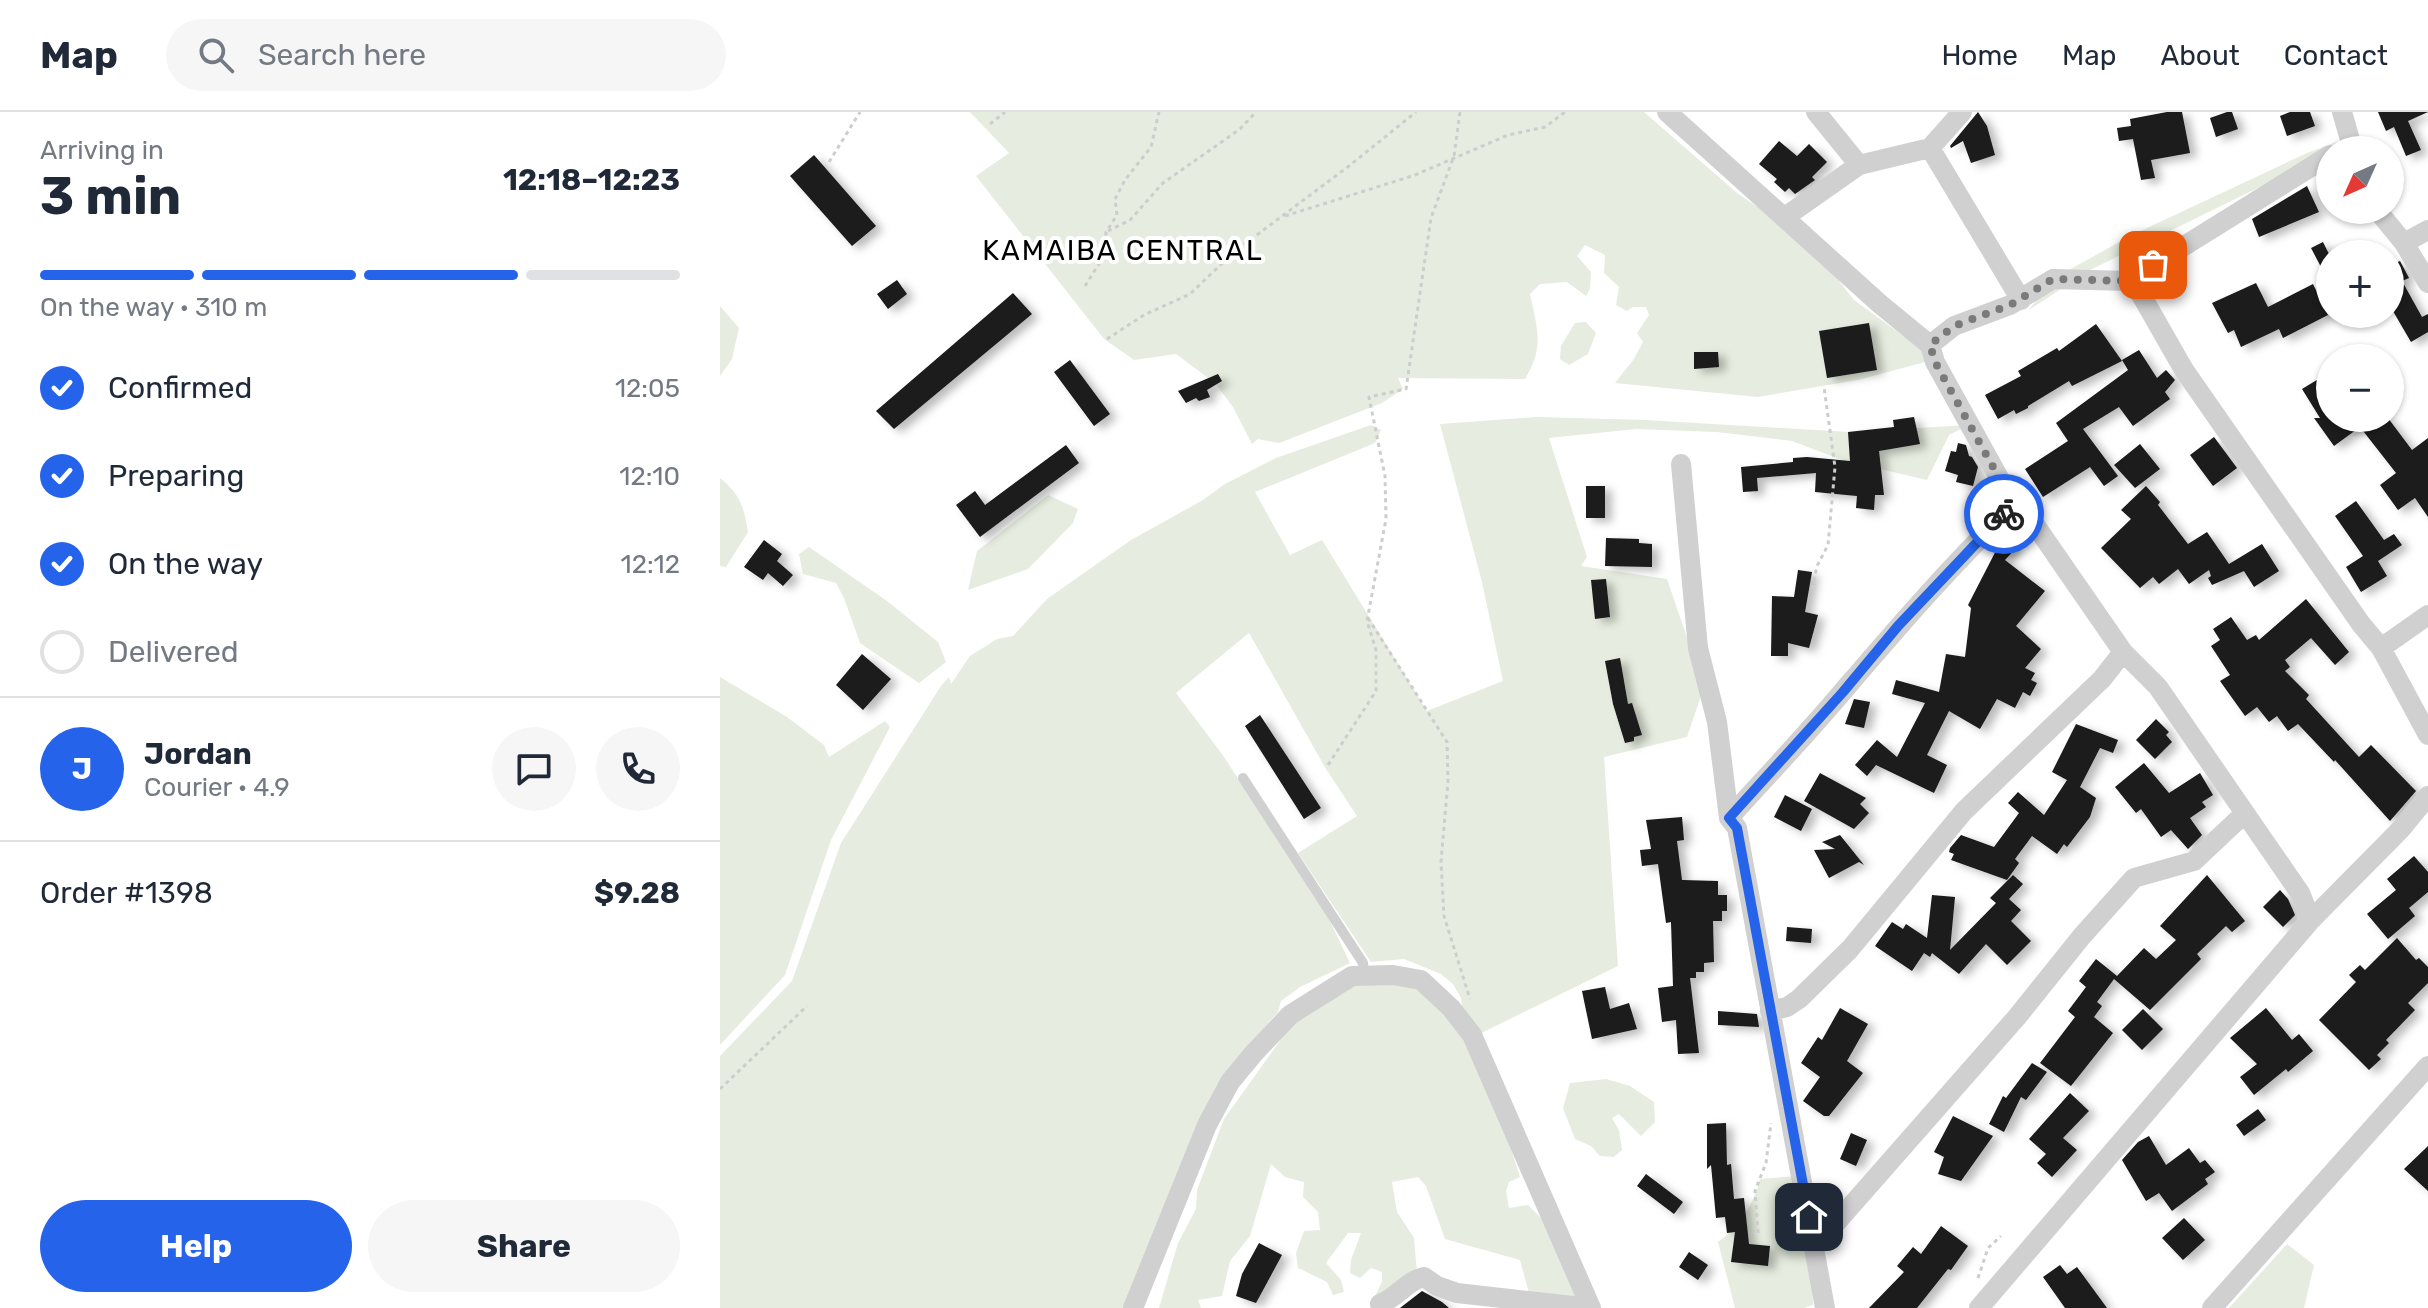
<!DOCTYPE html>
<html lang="en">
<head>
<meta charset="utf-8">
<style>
	:root { --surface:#fff; --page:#f6f6f7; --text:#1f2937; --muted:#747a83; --line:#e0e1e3; --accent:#2563eb }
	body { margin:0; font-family:Rubik,sans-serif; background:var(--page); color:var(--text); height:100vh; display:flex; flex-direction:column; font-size:30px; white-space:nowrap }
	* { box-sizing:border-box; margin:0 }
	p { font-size:26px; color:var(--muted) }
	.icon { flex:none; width:44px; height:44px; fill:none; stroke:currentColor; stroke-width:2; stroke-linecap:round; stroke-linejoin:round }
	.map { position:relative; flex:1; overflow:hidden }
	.side { display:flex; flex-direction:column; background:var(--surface); width:720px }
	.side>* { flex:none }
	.needle { width:52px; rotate:225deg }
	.buttons { position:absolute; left:1596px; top:24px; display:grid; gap:16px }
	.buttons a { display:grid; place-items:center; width:88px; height:88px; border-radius:50%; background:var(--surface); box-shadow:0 2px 6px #0004; font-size:40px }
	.pin { position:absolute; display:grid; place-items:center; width:68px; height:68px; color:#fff; margin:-34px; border-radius:16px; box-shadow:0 4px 12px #0006 }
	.courier { position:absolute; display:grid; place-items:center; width:80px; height:80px; margin:-40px; border:6px solid #2563eb; border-radius:50%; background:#fff; color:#222; box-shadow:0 2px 10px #0007 }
	.headline em { font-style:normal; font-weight:700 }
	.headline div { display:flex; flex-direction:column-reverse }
	.headline { display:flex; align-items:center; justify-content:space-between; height:136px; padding:0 40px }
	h1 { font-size:52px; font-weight:700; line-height:60px }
	.bar { display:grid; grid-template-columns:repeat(4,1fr); gap:12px 8px; align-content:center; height:96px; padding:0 40px }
	.bar i { height:10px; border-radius:6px; background:var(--line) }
	.bar .on { background:var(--accent) }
	.bar p { grid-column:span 4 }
	.line { display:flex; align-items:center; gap:20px; padding:0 40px; border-top:2px solid var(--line) }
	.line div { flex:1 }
	.round { display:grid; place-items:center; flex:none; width:84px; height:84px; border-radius:42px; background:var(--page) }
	ol { padding:0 40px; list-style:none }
	li { display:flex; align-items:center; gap:24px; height:88px }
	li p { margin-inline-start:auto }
	li .icon { padding:8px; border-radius:50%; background:var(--accent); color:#fff; stroke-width:4 }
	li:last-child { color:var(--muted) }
	li i { width:44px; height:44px; border:4px solid var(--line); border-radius:50% }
	.action { display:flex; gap:16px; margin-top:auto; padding:16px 40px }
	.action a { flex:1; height:92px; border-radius:48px; background:var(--accent); color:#fff; font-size:32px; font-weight:700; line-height:92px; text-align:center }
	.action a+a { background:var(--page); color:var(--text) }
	header { display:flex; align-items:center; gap:48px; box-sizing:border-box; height:112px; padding:0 40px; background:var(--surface); border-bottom:2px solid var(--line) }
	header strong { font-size:38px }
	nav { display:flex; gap:44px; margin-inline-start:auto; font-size:28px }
	.search { width:560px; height:72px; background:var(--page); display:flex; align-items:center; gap:20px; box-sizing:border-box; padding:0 28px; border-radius:44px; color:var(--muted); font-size:30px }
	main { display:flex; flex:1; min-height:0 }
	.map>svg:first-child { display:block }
	.green { fill:#e6ecdf }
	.building { fill:#1a1a1a; filter:url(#shadow) }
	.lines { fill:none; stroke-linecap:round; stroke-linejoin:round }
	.path { stroke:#cdcdcd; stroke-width:3; stroke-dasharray:4 4; stroke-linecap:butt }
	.service { stroke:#d0d0d0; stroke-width:10 }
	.minor { stroke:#d0d0d0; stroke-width:20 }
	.done { stroke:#7a7a7a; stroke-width:8; stroke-dasharray:0 14.4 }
	.route { stroke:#2563eb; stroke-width:10 }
	.labels { text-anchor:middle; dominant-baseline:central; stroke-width:8; stroke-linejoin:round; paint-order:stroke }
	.quarter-label { font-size:28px; letter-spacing:2px; fill:#000; stroke:#fff }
</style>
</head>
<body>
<header>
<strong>Map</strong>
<div class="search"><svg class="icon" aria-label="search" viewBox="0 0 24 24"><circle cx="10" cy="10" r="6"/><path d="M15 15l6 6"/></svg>Search here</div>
<nav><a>Home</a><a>Map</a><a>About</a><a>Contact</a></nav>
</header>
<main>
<section class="side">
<div class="headline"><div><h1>3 min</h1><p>Arriving in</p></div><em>12:18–12:23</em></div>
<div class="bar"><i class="on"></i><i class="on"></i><i class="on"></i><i></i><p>On the way · 310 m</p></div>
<ol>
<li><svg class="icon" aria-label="check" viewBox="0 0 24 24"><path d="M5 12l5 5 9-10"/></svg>Confirmed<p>12:05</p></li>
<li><svg class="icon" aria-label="check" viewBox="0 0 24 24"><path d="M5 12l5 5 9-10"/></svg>Preparing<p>12:10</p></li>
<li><svg class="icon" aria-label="check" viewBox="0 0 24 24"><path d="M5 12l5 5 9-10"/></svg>On the way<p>12:12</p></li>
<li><i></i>Delivered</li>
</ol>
<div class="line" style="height:144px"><b class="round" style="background:var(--accent);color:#fff">J</b><div><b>Jordan</b><p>Courier · 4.9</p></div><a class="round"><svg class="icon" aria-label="chat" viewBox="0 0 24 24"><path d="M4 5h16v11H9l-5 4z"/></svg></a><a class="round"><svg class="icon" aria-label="phone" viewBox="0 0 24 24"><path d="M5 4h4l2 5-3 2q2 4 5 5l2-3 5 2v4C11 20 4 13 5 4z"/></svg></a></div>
<div class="line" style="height:104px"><div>Order #1398</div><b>$9.28</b></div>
<div class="action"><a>Help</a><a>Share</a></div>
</section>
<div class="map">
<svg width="1708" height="1196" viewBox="0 0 1708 1196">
	<defs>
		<filter id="shadow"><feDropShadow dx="7" dy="4" stdDeviation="4" flood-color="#0004"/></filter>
	</defs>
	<rect width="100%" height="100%" fill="#fff"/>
	<path class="green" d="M250 0H924L1017 81 1051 104 1112 160 1134 188 1182 223 1204 229 1205 250 1138 268 1038 285 895 271 914 247 923 230 917 221 929 203 926 195H913L907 199 896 193 899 175 884 161 885 143 865 133 857 144 871 160 870 177 866 184 847 170 820 172 810 182C817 216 825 235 805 267L678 266 683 277 662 291 559 331 538 327 532 332 513 295 495 271 456 242 414 248 384 227 256 64 289 41Z
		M1630 25 1624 34 1370 158 1309 198 1331 168 1410 124 1587 41Z
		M0 194 19 216 12 247 0 264Z
		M866 210 876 221 868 242 849 253 840 247 841 234 855 211Z
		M817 305 925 308 1129 320 1249 313 1229 323 1207 368 1122 348 1072 329 997 320 916 317 829 326 867 445 861 454 947 467 984 575 967 625 884 645 898 854 747 928 741 886 733 872 721 862 684 847 651 850 578 741 637 704 606 657 529 521 456 581 502 642 608 805 630 851 580 875 561 889 558 900 526 936 412 1196H0V944L72 869 121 731 221 574 229 565 231 572 250 544 277 527 293 524 327 487 411 428 483 388 505 372 556 346 651 313 661 318 655 331 535 380 570 443 602 428 707 599 783 569 762 470 720 312Z
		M0 366C20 382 24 395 28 420L6 455 0 454Z
		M328 383 358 397 353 411 308 457 248 478 257 439Z
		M89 435 167 489 218 530 226 550 199 571 140 531 124 486 116 471 83 462 79 442Z
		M0 565 67 605 104 633 109 645 165 609 170 615 111 728 65 863 0 933Z
		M643 867 708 877 739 919 779 999 800 1065 789 1070 786 1079 789 1096 808 1093 825 1110 866 1186 809 1181 800 1148 725 1127 706 1074 698 1065 672 1070 677 1100 694 1126 697 1161 654 1186 662 1170V1160L651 1156 640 1166 630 1161 631 1148 641 1121H628L606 1151 621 1168 624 1180 613 1183 607 1170 578 1156 576 1141 584 1119 600 1118 598 1100 583 1085 584 1070 565 1065 551 1052 530 1124 510 1149 502 1184 478 1188 481 1196H439L458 1131 476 1097 477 1078 504 1007 580 901Z
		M886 967 910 974 934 990 935 1010 921 1024 899 1002 892 1006 899 1018 902 1038 894 1045 880 1044 871 1034 855 1027 843 996 850 971Z
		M1077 1064 1080 1084 1075 1126 1091 1142 1093 1193 1084 1196H1015L998 1130C1019 1115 1034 1092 1040 1067Z
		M1567 1132 1594 1153 1584 1196H1509Z"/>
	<path class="building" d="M1258 0 1267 14 1275 43 1251 51 1243 29 1231 36 1230 34Z
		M1447 0H1462L1470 41 1431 48 1435 66 1421 68 1413 27 1399 29 1397 16 1411 14 1410 7Z
		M1507 0H1512L1518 17 1496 25 1490 6Z
		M1570 0H1590L1595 14 1567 24 1560 4Z
		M1658 0H1708L1688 9 1701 38 1686 44 1674 15 1666 19Z
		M1059 29 1077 44 1089 32 1107 50 1092 65 1095 68 1075 82 1069 76 1065 80 1054 70 1057 67 1039 52Z
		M94 43 156 114 132 134 70 64Z
		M1587 74 1599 100 1539 125 1532 107Z
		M1603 130 1610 144V172L1591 136Z
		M1670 146 1673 152 1680 149 1689 166 1682 169 1702 205 1708 202V220L1691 230 1670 194Z
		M177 168 187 182 168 197 157 182Z
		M1536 171 1548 195 1593 172 1608 203 1563 226 1559 217 1521 235 1514 218 1508 221 1492 191Z
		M293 181 312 202 174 317 156 299Z
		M1149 211 1157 258 1107 266 1099 219Z
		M1376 212 1402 249 1352 274 1349 269 1308 294V296L1296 302 1294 298 1278 307 1265 283 1301 264 1298 259 1337 236 1339 239Z
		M1419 238 1437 266 1446 258 1455 268 1445 280 1450 287 1413 314 1399 295 1363 317 1398 364 1384 374 1370 355 1323 385 1305 357 1348 329 1336 311 1408 258 1402 248Z
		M974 240H998L999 255 974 257Z
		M350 248 390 302 374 314 334 260Z
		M1610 260V306H1668L1692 338 1708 326V405L1695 386 1678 398 1660 373 1676 361 1640 315 1614 334 1594 306H1600L1582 277Z
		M498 262 502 269 487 278 490 285 479 289 476 286 466 291 458 279Z
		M1194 305 1200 332 1159 339 1164 383H1155L1154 398 1136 396 1137 384 1095 380 1096 361 1037 366 1038 379 1023 380 1021 355 1073 350V346L1087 345 1130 349 1128 320 1174 315 1173 308Z
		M1494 325 1517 356 1493 374 1470 343Z
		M1238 331 1246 333 1249 344 1252 345 1258 355 1253 374 1236 370 1238 363 1225 359 1231 339 1236 340Z
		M1420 332 1440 357 1415 376 1394 353Z
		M346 333 359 351 260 425 236 393 255 379 265 393Z
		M866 374H885V406H866Z
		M1426 374 1440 390 1438 393 1468 432 1487 420 1509 452 1542 432 1559 459 1534 475 1524 459 1492 473 1488 466 1491 464 1489 458 1469 472 1458 457 1439 472 1433 465 1420 476 1381 436 1411 407 1401 398Z
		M1254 383 1269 388 1263 405 1256 412 1245 409Z
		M1636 389 1664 428 1674 422 1682 433 1658 449 1667 464 1641 480 1626 455 1643 444 1615 404Z
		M886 426 919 427V431L932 432V455L885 454Z
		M1282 427 1297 435 1285 448 1325 479 1296 514 1321 537 1305 556 1315 561 1311 568 1317 571 1310 584 1303 580 1295 596 1277 587 1260 617 1229 599 1207 643 1227 653 1214 681 1156 653 1147 664 1135 653 1157 628 1177 645 1205 591 1172 582 1176 568 1219 580 1226 542 1245 545 1251 496 1248 493Z
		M44 428 62 442 57 449 73 463 63 474 48 461 43 468 24 455Z
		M1078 458 1092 460 1085 500 1098 503 1089 536 1068 531V544H1051L1052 484 1074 485Z
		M886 467 890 505 875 507 871 468Z
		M1586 487 1629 540 1615 553 1591 526 1565 548 1570 555 1565 559 1589 583 1586 587 1639 645 1651 633 1696 679 1670 709 1615 648 1614 650 1578 612 1568 619 1557 604 1549 610 1537 595 1525 604 1500 569 1510 563 1491 534 1500 528 1493 517 1511 505 1527 528 1536 523 1539 528Z
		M142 542 171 567 143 598 116 573Z
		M900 546 908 592 912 591 922 623 914 625V629L905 631 893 592 885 549Z
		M1134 587 1150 590 1144 616 1125 612Z
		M540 603 601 696 584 707 525 614Z
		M1436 607 1449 620 1446 623 1452 630 1435 647 1416 628Z
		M1356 612 1398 628 1393 641 1380 636 1360 675 1376 686 1370 705 1347 735 1344 732 1337 742 1312 724 1295 747 1299 751 1287 768 1231 748 1234 742 1229 740 1230 736 1241 723 1274 735 1299 701 1288 691 1298 680 1324 703 1347 668 1332 660Z
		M1424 651 1449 681 1480 661 1493 683 1482 690 1486 695 1470 706 1482 723 1468 737 1451 718 1441 725 1421 697 1416 701 1395 675Z
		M1100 661 1146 686 1140 692 1149 701 1134 717 1084 689Z
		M1065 683 1092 697 1081 719 1054 705Z
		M962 705 964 728 957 729 962 768 998 769V783H1007V799H1002V809H993L994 850 984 851V860H976V866H970L979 941 958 942 956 908 942 910 938 876 953 874 951 810 946 811 938 752 922 754 920 738 931 737 926 708Z
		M1120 723 1144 753 1139 750 1109 766 1094 738 1115 737 1102 730Z
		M1694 744 1708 760V780L1689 796 1695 804 1668 827 1647 802 1676 778 1667 767Z
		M1293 763 1303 772 1289 787 1301 798 1291 809 1311 829 1287 853 1266 832 1239 862 1212 841 1210 845 1204 841 1192 859 1155 834 1172 810 1183 817 1186 812 1207 826 1212 783 1235 785 1230 838 1276 791 1270 786Z
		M1487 763 1525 809 1512 820 1506 814 1477 842 1481 847 1430 898 1394 867 1377 890 1382 894 1374 905 1393 921 1351 974 1320 951 1355 905 1348 899 1366 875 1359 869 1376 847 1397 864 1424 836 1436 847 1456 828 1440 814Z
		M1560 778 1568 787 1575 803 1563 815 1543 795Z
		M1067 815 1092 817 1091 831 1066 829Z
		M1677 826 1696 848 1699 846 1708 855V871L1688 891 1695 898 1666 928 1669 931 1657 943 1661 947 1649 958 1599 908 1636 870 1629 863 1640 853 1645 858Z
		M885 875 890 897 909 891 917 917 872 927 862 879Z
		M1120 896 1148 912 1127 949 1143 961 1109 1004H1104L1083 989 1100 965 1081 951 1098 925 1102 928Z
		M1546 896 1572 928 1579 922 1593 939 1568 960 1566 957 1534 983 1520 965 1537 952 1510 926Z
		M1423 897 1443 917 1422 938 1402 918Z
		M998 899 1037 902 1039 915 998 913Z
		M1312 951 1327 960 1306 988 1301 985 1284 1020 1269 1012 1283 984 1286 986Z
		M1350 981 1369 999 1343 1026 1357 1038 1332 1065 1317 1051 1326 1042 1309 1027Z
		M1538 997 1546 1008 1524 1024 1516 1013Z
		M1233 1004 1273 1024 1241 1069 1218 1062 1224 1045 1214 1040Z
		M1006 1011 1007 1053 1011 1052 1014 1087 1024 1086 1029 1132 1050 1134 1048 1154 1011 1150 1015 1120 1007 1121 1005 1105 996 1106 991 1053 987 1057V1012Z
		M1131 1021 1147 1028 1136 1054 1120 1047Z
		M1429 1024 1446 1053 1469 1036 1480 1051 1485 1048 1495 1060 1485 1067 1488 1072 1452 1099 1439 1081 1426 1089 1402 1048 1418 1030Z
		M1708 1034V1079L1684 1057Z
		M926 1062 963 1090 954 1102 917 1074Z
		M1464 1106 1485 1128 1463 1148 1442 1126Z
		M1221 1114 1248 1134 1231 1158 1228 1157 1197 1196H1149L1184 1160 1177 1154 1193 1135 1201 1142Z
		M539 1131 562 1143 536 1191 516 1184 522 1162Z
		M969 1140 988 1153 978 1168 959 1155Z
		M1340 1153 1347 1162 1357 1155 1387 1196H1345L1323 1165Z
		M702 1179 722 1190 729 1196H680Z"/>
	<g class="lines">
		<path class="path" d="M270 12 285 0
			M109 50 140 0
			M565 104 695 63 788 23 825 15 845 0
			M388 119 410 108 443 71 520 17 536 0
			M365 174 384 144 386 120 397 103 395 87 405 68 431 35 439 0
			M387 227 424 203 470 182 514 140 629 54 696 0
			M1092 477 1097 454 1108 433 1115 355 1104 275
			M648 506 727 630 728 669 721 750 724 804 750 887
			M608 653 656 579V538L647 509 666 407 665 364 649 285 686 277 711 106 734 44 740 0
			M0 977 87 894
			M1038 1121 1035 1079 1046 1051 1051 1011
			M1258 1166 1268 1136 1281 1124"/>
		<path class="service" d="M523 666 643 851 644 864"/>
		<path class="minor" d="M947 0 1160 192 1210 233 1234 214 1290 193 1333 167 1408 169 1610 43
			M1096 0 1139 53
			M1622 0 1633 38
			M1210 36 1301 188
			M1657 98 1684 131 1708 171
			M1065 105 1139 53 1210 36 1242 0
			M1684 131 1708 118
			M1408 169 1420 181 1464 258 1641 512 1661 536 1708 623
			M1210 233 1215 250 1294 393 1313 410 1403 540 1438 575 1580 781 1591 808
			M961 352 978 536 997 610 1009 706 1017 716 1105 1196
			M1661 536 1708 503
			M1009 706C1047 664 1087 622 1124 578 1179 514 1233 451 1294 393
			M1050 899 1067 895 1079 887 1130 837 1244 699 1382 567 1403 540
			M1094 1136 1297 905 1362 824 1414 766 1474 749 1524 702
			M413 1196 487 1013 510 970 534 941 570 903 632 864 673 863 701 868 731 896 752 923 871 1196 737 1181 717 1174 704 1165C686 1169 677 1186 660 1192L661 1196
			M1259 1196 1591 808 1681 717 1708 684
			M1492 1196 1708 954"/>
	</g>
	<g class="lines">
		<path class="done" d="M1284 402 1294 393 1215 250 1210 233 1234 214 1290 193 1333 167 1408 169 1433 153"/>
		<path class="route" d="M1089 1105 1017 716 1009 706 1123 580 1178 514 1284 402"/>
	</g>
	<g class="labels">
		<g class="quarter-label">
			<text x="403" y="138">KAMAIBA CENTRAL</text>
		</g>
	</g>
</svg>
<div class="buttons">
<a><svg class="needle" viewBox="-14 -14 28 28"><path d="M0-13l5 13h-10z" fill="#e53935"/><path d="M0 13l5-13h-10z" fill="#747a83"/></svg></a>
<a>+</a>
<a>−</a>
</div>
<div class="pin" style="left:1433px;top:153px;background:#ea580c"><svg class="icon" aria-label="bag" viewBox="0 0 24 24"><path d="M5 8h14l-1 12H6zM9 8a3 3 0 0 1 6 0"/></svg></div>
<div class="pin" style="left:1089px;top:1105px;background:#1f2937"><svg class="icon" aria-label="home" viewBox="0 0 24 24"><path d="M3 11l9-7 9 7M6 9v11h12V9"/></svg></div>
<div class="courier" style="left:1284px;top:402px"><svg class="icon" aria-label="bike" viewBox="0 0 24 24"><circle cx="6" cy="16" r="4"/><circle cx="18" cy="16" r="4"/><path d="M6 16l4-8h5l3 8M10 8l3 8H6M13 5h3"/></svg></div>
</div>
</main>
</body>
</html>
